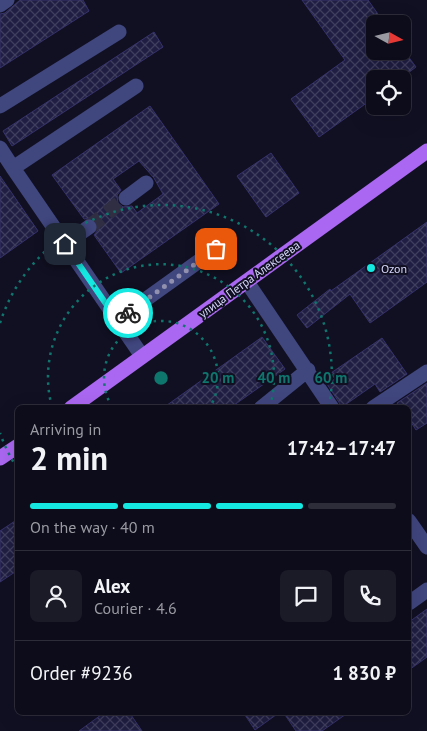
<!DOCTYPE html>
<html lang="en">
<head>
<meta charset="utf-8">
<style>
	:root { --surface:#0d0c1a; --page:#1b1a27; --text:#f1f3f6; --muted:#9a9ba2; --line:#2d2c39; --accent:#15e8e0 }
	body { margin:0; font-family:"PT Sans",sans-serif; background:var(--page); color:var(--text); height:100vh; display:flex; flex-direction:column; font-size:19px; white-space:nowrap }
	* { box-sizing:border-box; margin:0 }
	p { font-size:16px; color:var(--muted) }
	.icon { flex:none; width:28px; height:28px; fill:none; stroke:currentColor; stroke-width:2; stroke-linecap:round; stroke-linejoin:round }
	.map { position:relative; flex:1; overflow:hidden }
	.details { position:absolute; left:15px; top:405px; width:396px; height:310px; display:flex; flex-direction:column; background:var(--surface); border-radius:8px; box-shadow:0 5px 20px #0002,0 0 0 1px var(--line) }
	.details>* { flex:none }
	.needle { width:32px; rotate:98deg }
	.controls { position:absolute; left:366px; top:15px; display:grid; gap:10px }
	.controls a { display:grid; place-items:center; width:45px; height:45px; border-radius:8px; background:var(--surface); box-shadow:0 5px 20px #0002,0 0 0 1px var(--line); font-size:25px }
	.pin { position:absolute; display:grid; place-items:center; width:42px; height:42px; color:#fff; margin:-21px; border-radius:10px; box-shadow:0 2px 8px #0006 }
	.courier { position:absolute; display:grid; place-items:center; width:50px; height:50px; margin:-25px; border:4px solid #15e8e0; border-radius:50%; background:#fff; color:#222; box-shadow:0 1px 6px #0007 }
	.overview em { font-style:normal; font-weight:700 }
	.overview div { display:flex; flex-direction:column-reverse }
	.overview { display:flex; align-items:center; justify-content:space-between; height:85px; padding:0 15px }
	h1 { font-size:32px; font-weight:700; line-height:38px }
	.bar { display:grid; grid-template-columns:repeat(4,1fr); gap:8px 5px; align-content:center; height:60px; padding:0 15px }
	.bar i { height:6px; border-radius:4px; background:var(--line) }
	.bar .active { background:var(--accent) }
	.bar p { grid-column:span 4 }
	.line { display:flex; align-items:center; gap:12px; padding:0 15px; border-top:1px solid var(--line) }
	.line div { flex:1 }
	.round { display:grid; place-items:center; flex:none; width:52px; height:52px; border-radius:8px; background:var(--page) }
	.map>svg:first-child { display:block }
	.building { fill:url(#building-cross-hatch); stroke:#36326c; fill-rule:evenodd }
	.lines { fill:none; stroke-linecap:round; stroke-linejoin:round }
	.minor-tunnel { stroke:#2f2e43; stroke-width:15; stroke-dasharray:15 8; stroke-linecap:butt }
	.minor { stroke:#40467e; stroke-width:15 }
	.major { stroke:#aa67f1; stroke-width:15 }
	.done { stroke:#9191af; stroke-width:5; stroke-dasharray:0 9 }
	.route { stroke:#15e8e0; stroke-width:6 }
	.ring { fill:none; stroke:#0f766e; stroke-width:2.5; stroke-dasharray:2.5 5 }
	.poi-dot { fill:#15e8e0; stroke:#111023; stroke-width:2 }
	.labels { text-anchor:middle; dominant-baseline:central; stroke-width:4; stroke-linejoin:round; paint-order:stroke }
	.poi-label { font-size:12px; fill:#d6d7fb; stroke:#111023; text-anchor:start }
	.street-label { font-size:12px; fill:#d6d7fb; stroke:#111023 }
	.centre { fill:#0f766e; stroke:#111023; stroke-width:2.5 }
	.ring-label { font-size:15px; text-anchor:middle; font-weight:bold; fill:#0f766e; stroke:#111023; stroke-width:4; stroke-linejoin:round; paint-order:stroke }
</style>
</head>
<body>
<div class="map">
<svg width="427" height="731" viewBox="0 0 427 731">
	<defs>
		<pattern id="building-cross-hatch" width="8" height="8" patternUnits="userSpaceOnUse" patternTransform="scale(1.25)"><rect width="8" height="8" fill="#201e42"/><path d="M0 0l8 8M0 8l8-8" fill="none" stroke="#403e5e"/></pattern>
	</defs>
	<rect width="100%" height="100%" fill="#111023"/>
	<path class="building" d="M20 0H83L89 11 0 68V14L5 13Z
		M302 0H368L385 24H375V51H402V48L416 67 400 79H375V97L319 137 291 99 345 60Z
		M154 32 163 47 12 146 3 131Z
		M150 106 219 204 121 273 94 235 98 230 97 222 92 218 84 219 52 175ZM139 161 154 178 163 194 137 213 132 206 123 207 118 203 117 195 121 190 113 179Z
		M271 153 299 193 266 217 237 176Z
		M0 176 38 231 0 258Z
		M427 222V282L370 323 350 294 307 328 297 315 330 289 331 291Z
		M262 337 285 369 230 408H163Z
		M382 338 407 374 380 392 375 384 342 407 327 384 335 379 331 373Z
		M427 383V423L416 430 409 419V408H400L397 403Z
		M18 519V570L0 582V531Z
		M427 609V657L409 670V622Z
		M105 712H129L142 731H79Z
		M243 712H280L255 730Z
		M283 712H349L322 731H296Z"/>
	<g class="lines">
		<path class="minor-tunnel" d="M89 227 126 198"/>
		<path class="minor" d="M0 5 7 0
			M136 86 13 168 142 356
			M0 106 119 32
			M0 148 13 168
			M126 198 146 183
			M65 244 89 227
			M247 282 332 408
			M117 320 216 249
			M261 408 308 370
			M373 408 427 372
			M409 521 427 547
			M409 603 427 590"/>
		<path class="major" d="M71 408 427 151
			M0 458 18 446"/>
	</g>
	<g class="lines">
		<path class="done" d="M128 313 216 249"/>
		<path class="route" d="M65 244 117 320 128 313"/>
	</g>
	<g class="ring">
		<path d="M112 407A57 57 0 1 1 210 407"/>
		<path d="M52 407A113 113 0 1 1 270 407"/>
		<path d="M17 468A170 170 0 0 1 0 433M0 323A170 170 0 0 1 329 406"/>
	</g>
	<circle class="poi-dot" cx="371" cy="268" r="5"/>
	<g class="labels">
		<g class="poi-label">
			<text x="381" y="268">Ozon</text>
		</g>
		<g class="street-label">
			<text transform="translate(249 279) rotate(-36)">улица Петра Алексеева</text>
		</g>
	</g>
	<circle cx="161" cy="378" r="8" class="centre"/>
	<g class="ring-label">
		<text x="218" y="383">20 m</text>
		<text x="274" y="383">40 m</text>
		<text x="331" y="383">60 m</text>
	</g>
</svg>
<div class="controls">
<a><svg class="needle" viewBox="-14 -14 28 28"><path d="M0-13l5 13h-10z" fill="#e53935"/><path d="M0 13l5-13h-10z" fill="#9a9ba2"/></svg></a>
<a><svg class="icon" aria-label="locate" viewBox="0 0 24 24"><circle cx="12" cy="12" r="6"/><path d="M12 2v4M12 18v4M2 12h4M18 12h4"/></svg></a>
</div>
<div class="pin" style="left:216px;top:249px;background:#ea580c"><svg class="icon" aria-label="bag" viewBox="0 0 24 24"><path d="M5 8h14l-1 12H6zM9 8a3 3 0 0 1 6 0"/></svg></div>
<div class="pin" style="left:65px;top:244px;background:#1f2937"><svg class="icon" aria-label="home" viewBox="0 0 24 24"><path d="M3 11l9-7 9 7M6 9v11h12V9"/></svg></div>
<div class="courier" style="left:128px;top:313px"><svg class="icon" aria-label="bike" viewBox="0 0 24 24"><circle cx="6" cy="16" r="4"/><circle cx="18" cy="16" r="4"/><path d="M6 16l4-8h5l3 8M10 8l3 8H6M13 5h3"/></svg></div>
<section class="details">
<div class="overview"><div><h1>2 min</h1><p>Arriving in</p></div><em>17:42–17:47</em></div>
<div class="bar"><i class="active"></i><i class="active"></i><i class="active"></i><i></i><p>On the way · 40 m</p></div>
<div class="line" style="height:90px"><a class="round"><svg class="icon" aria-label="person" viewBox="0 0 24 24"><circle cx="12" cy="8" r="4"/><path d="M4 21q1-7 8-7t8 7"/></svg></a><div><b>Alex</b><p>Courier · 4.6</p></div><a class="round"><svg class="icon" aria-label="chat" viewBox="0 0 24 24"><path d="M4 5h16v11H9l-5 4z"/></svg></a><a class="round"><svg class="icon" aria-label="phone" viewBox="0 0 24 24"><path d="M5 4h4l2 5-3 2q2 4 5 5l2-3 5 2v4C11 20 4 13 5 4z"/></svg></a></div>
<div class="line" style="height:65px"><div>Order #9236</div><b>1 830 ₽</b></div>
</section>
</div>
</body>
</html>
